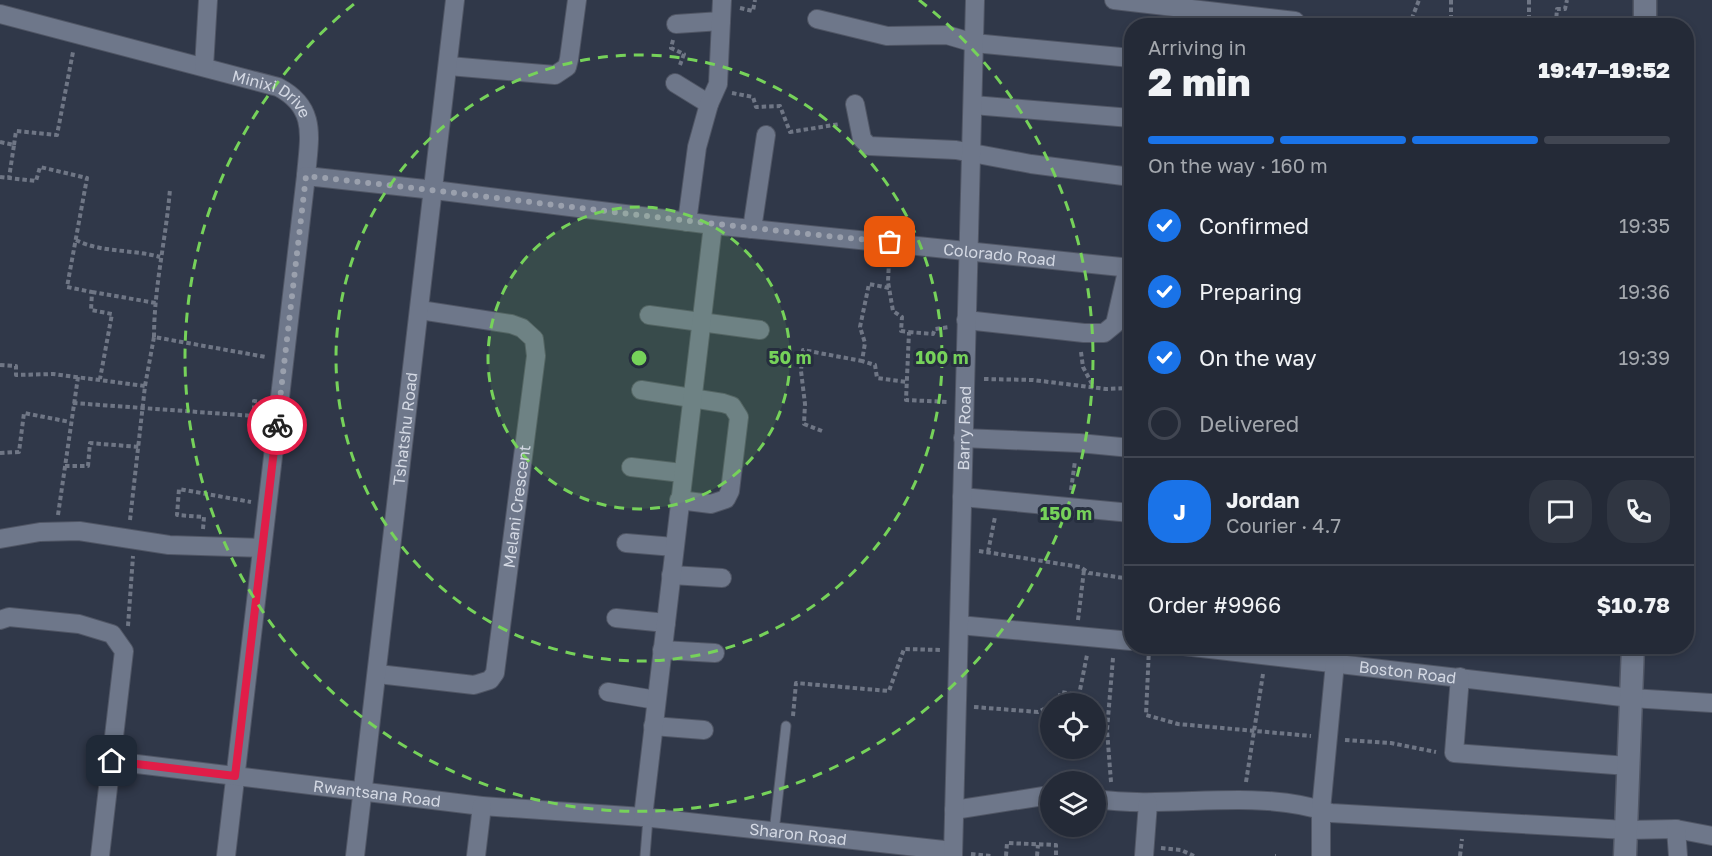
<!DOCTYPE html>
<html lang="en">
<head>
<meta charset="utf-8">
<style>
	:root { --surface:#242a37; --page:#303642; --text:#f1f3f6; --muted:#a3a7ad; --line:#414652; --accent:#1a73e8 }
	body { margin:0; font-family:"Golos Text",sans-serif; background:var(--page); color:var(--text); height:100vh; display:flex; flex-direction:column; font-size:22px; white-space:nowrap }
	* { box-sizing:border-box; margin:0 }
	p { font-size:20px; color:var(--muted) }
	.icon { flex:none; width:33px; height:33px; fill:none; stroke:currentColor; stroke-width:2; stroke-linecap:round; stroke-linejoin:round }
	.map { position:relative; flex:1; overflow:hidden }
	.side { position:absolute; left:1124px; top:18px; width:570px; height:636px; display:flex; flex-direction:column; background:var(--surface); border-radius:24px; box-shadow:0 3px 9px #0003,0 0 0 2px var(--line) }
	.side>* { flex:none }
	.tools { position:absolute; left:1040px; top:693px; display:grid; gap:12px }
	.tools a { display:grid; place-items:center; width:66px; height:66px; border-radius:50%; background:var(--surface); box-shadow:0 3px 9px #0003,0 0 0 2px var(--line); font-size:30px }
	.pin { position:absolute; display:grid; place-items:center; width:51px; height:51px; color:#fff; margin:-26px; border-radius:12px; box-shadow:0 3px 9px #0006 }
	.courier { position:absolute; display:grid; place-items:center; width:60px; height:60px; margin:-30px; border:4px solid #e11d48; border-radius:50%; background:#fff; color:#222; box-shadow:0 2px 8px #0007 }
	.summary em { font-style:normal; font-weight:800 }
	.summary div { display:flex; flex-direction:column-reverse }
	.summary { display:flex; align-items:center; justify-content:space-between; height:102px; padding:0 24px }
	h1 { font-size:39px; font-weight:800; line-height:45px }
	.bar { display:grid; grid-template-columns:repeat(4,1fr); gap:9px 6px; align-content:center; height:72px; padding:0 24px }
	.bar i { height:8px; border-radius:4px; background:var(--line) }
	.bar .current { background:var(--accent) }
	.bar p { grid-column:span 4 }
	.line { display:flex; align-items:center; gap:15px; padding:0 24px; border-top:2px solid var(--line) }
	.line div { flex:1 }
	.round { display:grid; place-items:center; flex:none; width:63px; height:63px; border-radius:24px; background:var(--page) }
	ol { padding:0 24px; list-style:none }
	li { display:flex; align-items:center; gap:18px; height:66px }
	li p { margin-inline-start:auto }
	li .icon { padding:6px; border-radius:50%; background:var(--accent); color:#fff; stroke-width:4 }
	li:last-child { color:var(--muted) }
	li i { width:33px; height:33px; border:3px solid var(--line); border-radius:50% }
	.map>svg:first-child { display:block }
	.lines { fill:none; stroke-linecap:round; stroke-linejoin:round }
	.service-casing { stroke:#505665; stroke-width:11 }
	.minor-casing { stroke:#505665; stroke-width:20 }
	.tertiary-casing { stroke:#505665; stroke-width:25 }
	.path { stroke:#6f7685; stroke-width:4; stroke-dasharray:4.5 3; stroke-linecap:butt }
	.service { stroke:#6e778a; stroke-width:9 }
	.minor { stroke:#6e778a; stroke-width:18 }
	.tertiary { stroke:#6e778a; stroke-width:22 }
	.done { stroke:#9aa0ad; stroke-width:6; stroke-dasharray:0 10.8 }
	.route { stroke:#e11d48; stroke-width:8 }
	.ring { fill:none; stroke:#76d25a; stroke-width:3; stroke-dasharray:10 8 }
	.labels { text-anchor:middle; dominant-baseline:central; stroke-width:6; stroke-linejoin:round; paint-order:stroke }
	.street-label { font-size:16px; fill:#d3d8e3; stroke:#262e3e }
	.centre { fill:#76d25a; stroke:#262e3e; stroke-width:3 }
	.ring-label { font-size:18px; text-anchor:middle; font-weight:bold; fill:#76d25a; stroke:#262e3e; stroke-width:6; stroke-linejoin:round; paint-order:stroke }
</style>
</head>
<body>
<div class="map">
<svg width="1712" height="856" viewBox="0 0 1712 856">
	<rect width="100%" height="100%" fill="#303849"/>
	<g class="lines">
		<g class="service-casing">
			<path id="service" d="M774 832 786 726
				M645 856 648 818"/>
		</g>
		<g class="minor-casing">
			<g id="minor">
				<path d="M1114 0 1295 21"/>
				<path id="s1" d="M0 14 278 87C318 108 309 138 306 176L226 856"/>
				<path d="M817 19 887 36 947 35 974 43 1131 58"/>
				<path d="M676 24 721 21"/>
				<path d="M449 66 555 75 567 67 569 59 577 0"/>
				<path d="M204 67 208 0"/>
				<path d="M675 83 709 104"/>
				<path d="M855 104 862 139 869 146 956 150 1031 164 1131 177"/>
				<path d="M973 105 1131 118"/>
				<path id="s2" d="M306 176 434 190 713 225 1131 268"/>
				<path d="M687 222 697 147 709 104 718 84 722 0"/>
				<path d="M752 229 766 135"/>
				<path d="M649 315 760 330"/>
				<path d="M966 320 1084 333H1104L1115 324 1128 267"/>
				<path d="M641 390 723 403 732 406 739 417 730 491 726 499 711 504 679 500"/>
				<path d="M963 438 1079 443 1131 448"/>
				<path d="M631 467 682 473"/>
				<path d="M962 497 1131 513"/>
				<path d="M0 539 40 532 79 531 169 545 262 548"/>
				<path d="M626 543 674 547"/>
				<path d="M671 575 722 578"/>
				<path d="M616 618 666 623"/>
				<path d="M0 620 9 617 79 624 112 634 124 651 100 856"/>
				<path d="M959 625 1131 641"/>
				<path id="s3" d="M1184 646 1631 698 1712 703"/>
				<path d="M662 650 715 653"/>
				<path id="s4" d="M378 674 474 685 490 680 495 673 536 356 534 339 522 328 511 324 420 310"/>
				<path d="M1460 677 1454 753 1628 766"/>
				<path d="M608 692 656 700"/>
				<path d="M653 726 704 730"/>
				<path id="s5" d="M112 761 482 806 643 817 953 851"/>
				<path d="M1095 799C1173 810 1256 787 1331 813L1626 830 1676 829 1712 836"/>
				<path d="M954 810 1050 795"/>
				<path d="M643 817 713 225"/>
				<path d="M1676 829 1678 856"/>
				<path id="s6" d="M355 856 455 0"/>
				<path d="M476 856 482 806"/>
				<path id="s7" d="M953 856 975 0"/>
				<path d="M1144 856 1148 803"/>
				<path d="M1321 856V810L1335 663"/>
			</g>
		</g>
		<g class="tertiary-casing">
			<path id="tertiary" d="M1645 26V0
				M1625 856 1633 646"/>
		</g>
		<path class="path" d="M1451 0V26
			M1529 0V20
			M740 8 753 11 755 0
			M1409 26 1419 0
			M1509 26V18L1556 22 1557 9H1565L1567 0
			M673 40 671 48 684 54 680 65
			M732 93 753 97 756 107 780 106 790 132 840 124
			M0 142 14 145 9 178
			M14 145 16 131 57 135 73 52
			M0 177 36 181 40 167 87 178 67 287 92 292 91 310 112 314 100 379
			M76 240C101 253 133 249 160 257
			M889 261 888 282 893 311 902 317 901 331 909 332 906 400 949 402
			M889 288 869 284 860 327 865 343 862 361 875 365 877 378 907 382
			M92 292 156 303
			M909 332 933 334 935 329 950 327
			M154 337C154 287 166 239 170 189
			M1081 352 1083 367 1093 386
			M0 365 16 366V375L53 374 145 386
			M984 379 1033 380 1106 389 1131 388
			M73 403 254 416V401L261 402
			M822 431 804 424 805 404 801 371 803 350 862 361
			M0 453 19 452 24 413 70 422
			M65 466H88L90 443 139 447
			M1071 490 1075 461
			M58 515 78 377
			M130 520 145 386 154 337 266 357
			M203 529 204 517 177 515 179 489 251 502
			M979 551 1080 567 1089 573 1131 579
			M988 552 995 517
			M1078 620 1084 570
			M128 626 133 556
			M1149 648 1146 715 1178 724 1311 736
			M1055 704 1058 701 1061 692 1079 695 1087 655
			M974 707 1038 712 1050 706
			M793 716 796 683 889 691 904 649 941 650
			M1345 740 1391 743 1436 752
			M1111 782 1107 730 1113 658
			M1246 782 1263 674
			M1161 848 1181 850 1194 856
			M971 854 991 856
			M1006 856 1007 843 1056 845V856
			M1037 856 1038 845
			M1275 856H1276
			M1460 856 1462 839"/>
		<use href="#service" class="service"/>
		<use href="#minor" class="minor"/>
		<use href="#tertiary" class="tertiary"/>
	</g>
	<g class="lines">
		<path class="done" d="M277 425 306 176C501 197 695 224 890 242"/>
		<path class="route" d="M112 761 235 776 277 425"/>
	</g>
	<circle cx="639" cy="358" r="151" fill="#76d25a" fill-opacity=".12"/>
	<g class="ring">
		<circle cx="639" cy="358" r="151"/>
		<circle cx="639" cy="358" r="303"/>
		<path d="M919 0A454 454 0 1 1 359 0"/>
	</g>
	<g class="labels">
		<g class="street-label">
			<text stroke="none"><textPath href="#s1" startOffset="285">Minixi Drive</textPath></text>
			<text stroke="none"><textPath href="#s2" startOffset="698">Colorado Road</textPath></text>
			<text stroke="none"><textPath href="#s6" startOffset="430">Tshatshu Road</textPath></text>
			<text stroke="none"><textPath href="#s7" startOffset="428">Barry Road</textPath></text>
			<text stroke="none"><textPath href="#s4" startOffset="290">Melani Crescent</textPath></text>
			<text stroke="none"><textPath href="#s3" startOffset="225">Boston Road</textPath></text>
			<text stroke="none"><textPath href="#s5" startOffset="267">Rwantsana Road</textPath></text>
			<text stroke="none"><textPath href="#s5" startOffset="690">Sharon Road</textPath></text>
		</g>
	</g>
	<circle cx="639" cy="358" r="9" class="centre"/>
	<g class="ring-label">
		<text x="790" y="364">50 m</text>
		<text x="942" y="364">100 m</text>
		<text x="1066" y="520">150 m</text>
	</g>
</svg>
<div class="tools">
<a><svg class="icon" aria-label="locate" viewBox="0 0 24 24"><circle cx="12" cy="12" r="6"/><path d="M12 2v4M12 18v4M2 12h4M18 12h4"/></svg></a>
<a><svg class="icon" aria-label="layers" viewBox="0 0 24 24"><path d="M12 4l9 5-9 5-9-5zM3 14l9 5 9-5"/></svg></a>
</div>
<div class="pin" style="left:890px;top:242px;background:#ea580c"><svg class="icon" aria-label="bag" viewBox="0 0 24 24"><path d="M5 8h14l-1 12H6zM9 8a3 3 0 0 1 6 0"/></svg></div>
<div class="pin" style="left:112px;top:761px;background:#1f2937"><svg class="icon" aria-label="home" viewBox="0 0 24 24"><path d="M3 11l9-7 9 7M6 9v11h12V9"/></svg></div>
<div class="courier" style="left:277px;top:425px"><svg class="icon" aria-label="bike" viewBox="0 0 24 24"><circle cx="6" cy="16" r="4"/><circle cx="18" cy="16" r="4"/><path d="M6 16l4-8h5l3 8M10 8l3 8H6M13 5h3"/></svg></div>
<section class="side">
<div class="summary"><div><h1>2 min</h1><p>Arriving in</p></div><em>19:47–19:52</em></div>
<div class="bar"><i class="current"></i><i class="current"></i><i class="current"></i><i></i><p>On the way · 160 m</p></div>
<ol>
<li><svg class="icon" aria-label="check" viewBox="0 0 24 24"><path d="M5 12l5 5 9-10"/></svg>Confirmed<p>19:35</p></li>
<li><svg class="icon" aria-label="check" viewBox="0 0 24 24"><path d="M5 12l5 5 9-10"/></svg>Preparing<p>19:36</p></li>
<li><svg class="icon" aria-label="check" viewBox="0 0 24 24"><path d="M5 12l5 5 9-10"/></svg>On the way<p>19:39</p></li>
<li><i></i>Delivered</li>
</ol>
<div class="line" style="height:108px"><b class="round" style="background:var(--accent);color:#fff">J</b><div><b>Jordan</b><p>Courier · 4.7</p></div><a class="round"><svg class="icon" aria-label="chat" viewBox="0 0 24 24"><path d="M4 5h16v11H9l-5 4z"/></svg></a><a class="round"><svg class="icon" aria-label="phone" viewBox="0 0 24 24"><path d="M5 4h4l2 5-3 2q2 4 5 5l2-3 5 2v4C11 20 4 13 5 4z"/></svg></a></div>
<div class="line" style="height:78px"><div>Order #9966</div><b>$10.78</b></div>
</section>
</div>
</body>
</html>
